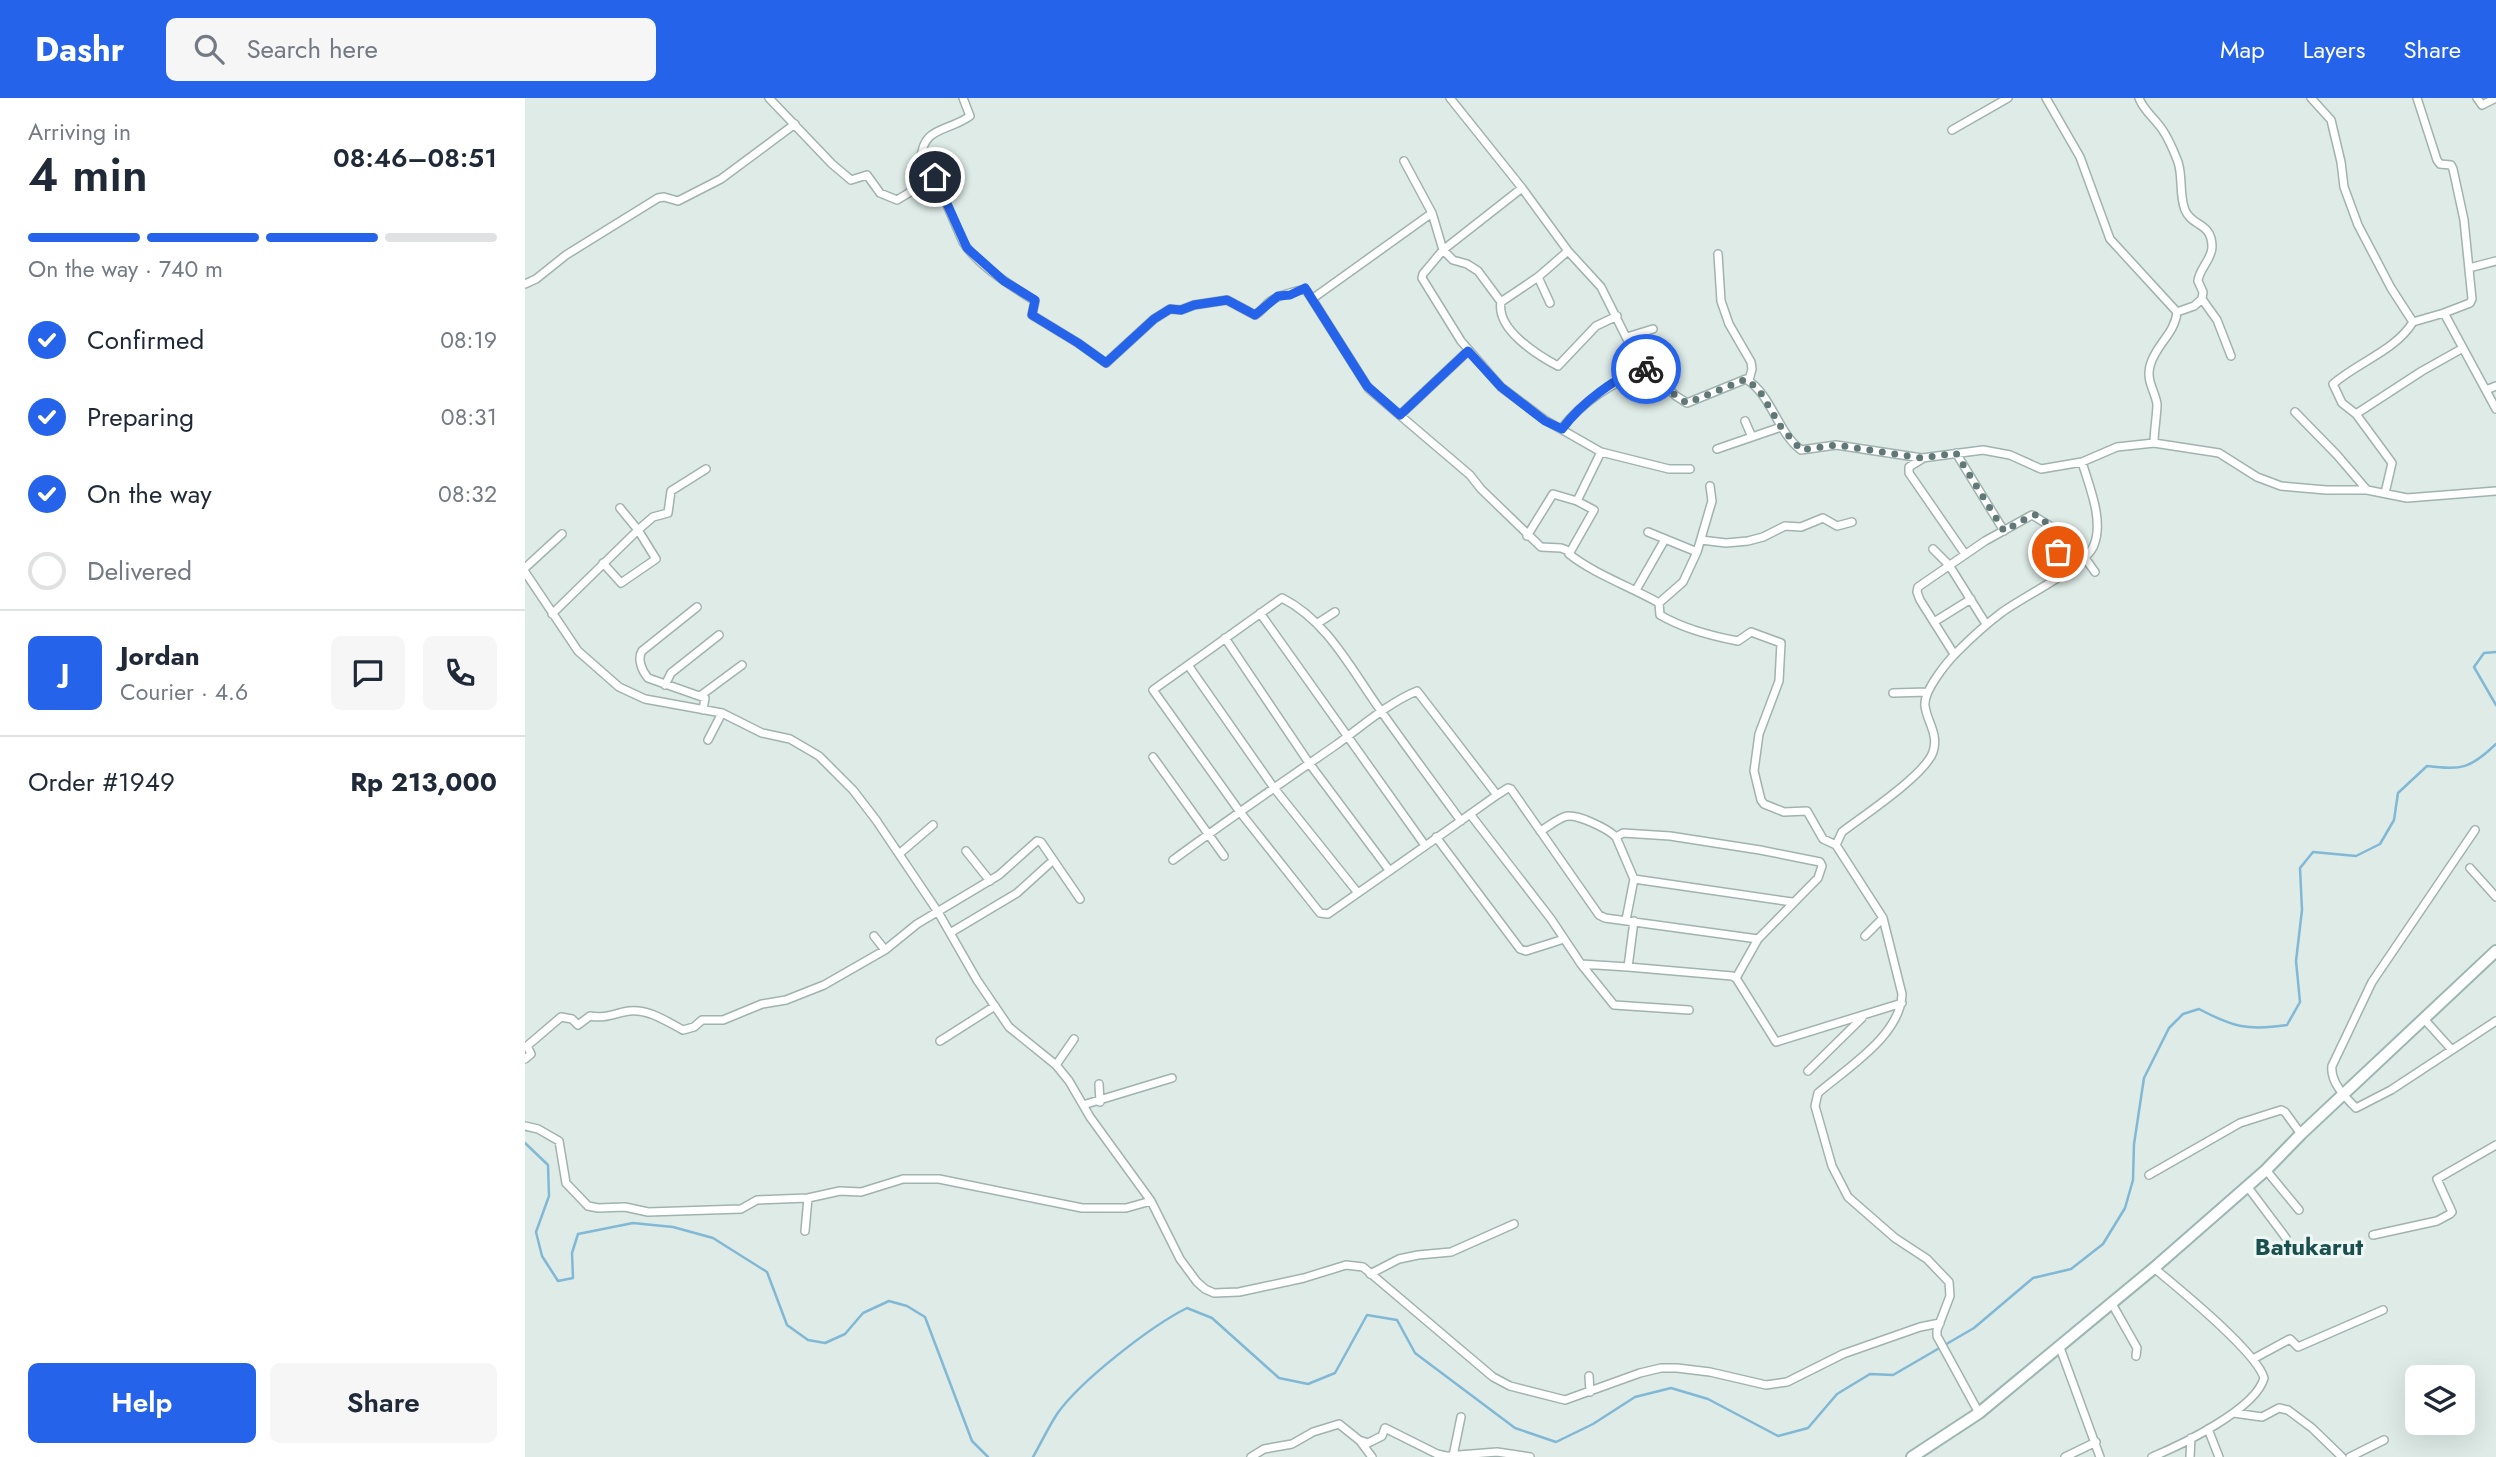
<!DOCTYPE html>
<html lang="en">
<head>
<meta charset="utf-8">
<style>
	:root { --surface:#fff; --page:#f6f6f7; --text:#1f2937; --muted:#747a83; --line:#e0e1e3; --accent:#2563eb }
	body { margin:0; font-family:Jost,sans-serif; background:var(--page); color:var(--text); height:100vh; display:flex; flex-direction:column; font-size:26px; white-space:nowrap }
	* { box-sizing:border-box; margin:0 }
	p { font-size:23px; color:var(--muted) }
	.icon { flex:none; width:38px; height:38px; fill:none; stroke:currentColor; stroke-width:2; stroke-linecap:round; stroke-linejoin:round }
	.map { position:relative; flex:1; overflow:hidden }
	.panel { display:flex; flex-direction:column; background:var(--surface); width:525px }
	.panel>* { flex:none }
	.controls { position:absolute; left:1880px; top:1267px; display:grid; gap:14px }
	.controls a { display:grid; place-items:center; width:70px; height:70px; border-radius:10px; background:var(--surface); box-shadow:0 7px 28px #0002; font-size:35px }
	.pin { position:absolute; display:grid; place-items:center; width:60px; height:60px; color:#fff; margin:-30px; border:4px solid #fff; border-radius:50%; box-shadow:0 2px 7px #0007 }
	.courier { position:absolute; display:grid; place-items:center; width:70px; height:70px; margin:-35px; border:5px solid #2563eb; border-radius:50%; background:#fff; color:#222; box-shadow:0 2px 9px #0007 }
	.headline em { font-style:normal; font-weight:600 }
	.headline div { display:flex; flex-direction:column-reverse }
	.headline { display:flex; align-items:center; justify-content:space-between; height:119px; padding:0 28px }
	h1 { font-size:46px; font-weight:600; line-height:52px }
	.bar { display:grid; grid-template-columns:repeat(4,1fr); gap:10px 7px; align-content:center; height:84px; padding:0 28px }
	.bar i { height:9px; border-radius:5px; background:var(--line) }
	.bar .active { background:var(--accent) }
	.bar p { grid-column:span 4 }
	.line { display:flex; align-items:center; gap:18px; padding:0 28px; border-top:2px solid var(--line) }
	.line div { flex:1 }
	.round { display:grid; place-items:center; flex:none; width:74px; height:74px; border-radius:10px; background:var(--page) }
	ol { padding:0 28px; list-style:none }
	li { display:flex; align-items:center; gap:21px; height:77px }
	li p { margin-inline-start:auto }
	li .icon { padding:7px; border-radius:50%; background:var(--accent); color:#fff; stroke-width:4 }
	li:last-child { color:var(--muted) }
	li i { width:38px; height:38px; border:4px solid var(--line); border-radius:50% }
	.button { display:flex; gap:14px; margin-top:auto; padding:14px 28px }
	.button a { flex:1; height:80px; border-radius:10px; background:var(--accent); color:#fff; font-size:28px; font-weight:600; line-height:80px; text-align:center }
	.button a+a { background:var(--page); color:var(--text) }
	header { display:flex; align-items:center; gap:42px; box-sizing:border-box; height:98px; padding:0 35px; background:var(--accent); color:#fff }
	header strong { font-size:33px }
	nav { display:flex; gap:38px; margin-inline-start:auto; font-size:24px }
	.search { width:490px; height:63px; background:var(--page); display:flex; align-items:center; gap:18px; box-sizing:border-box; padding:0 24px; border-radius:10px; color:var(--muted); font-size:26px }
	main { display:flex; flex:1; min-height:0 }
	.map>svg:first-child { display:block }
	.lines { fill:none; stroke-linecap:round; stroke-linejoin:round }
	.stream { stroke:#81b8d5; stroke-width:2.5 }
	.street-casing { stroke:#a1b3af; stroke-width:10 }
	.secondary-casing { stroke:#9cb7b2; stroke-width:14 }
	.street { stroke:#fff; stroke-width:7 }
	.secondary { stroke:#fff; stroke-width:10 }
	.done { stroke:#617976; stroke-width:7; stroke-dasharray:0 12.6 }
	.route { stroke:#2563eb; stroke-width:9 }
	.labels { text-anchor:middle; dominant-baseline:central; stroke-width:6; stroke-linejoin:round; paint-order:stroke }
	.quarter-label { font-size:24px; font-weight:bold; fill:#194f4c; stroke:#eef7f4 }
</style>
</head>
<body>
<header>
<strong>Dashr</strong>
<div class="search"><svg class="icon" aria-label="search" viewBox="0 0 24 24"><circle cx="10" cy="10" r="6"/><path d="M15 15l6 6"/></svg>Search here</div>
<nav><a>Map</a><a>Layers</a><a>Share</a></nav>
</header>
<main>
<section class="panel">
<div class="headline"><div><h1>4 min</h1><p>Arriving in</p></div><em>08:46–08:51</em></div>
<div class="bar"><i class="active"></i><i class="active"></i><i class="active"></i><i></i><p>On the way · 740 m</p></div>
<ol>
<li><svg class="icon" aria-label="check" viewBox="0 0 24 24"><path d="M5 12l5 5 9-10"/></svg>Confirmed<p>08:19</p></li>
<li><svg class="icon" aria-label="check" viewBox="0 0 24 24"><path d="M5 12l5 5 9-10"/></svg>Preparing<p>08:31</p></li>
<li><svg class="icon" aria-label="check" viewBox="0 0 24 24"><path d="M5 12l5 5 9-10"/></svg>On the way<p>08:32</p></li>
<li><i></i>Delivered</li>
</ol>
<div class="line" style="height:126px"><b class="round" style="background:var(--accent);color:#fff">J</b><div><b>Jordan</b><p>Courier · 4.6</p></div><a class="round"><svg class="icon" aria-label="chat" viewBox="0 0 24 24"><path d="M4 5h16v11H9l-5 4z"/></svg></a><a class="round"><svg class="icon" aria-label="phone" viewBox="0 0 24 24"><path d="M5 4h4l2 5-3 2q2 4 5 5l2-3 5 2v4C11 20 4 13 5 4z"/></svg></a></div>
<div class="line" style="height:91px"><div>Order #1949</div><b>Rp 213,000</b></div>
<div class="button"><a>Help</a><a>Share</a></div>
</section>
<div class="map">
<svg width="1971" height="1359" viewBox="0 0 1971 1359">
	<rect width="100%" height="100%" fill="#deebe7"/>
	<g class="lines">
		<path class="stream" d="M1971 554 1959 555 1949 569 1971 607
			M0 1045 23 1067 24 1098 11 1134 17 1158 33 1183 48 1180 47 1155 53 1136 108 1125 148 1129 188 1140 242 1174 262 1227 283 1242 300 1245 320 1236 338 1215 364 1203 382 1208 400 1219 447 1343 463 1359
			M508 1359C516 1345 523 1330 532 1316 555 1283 626 1228 662 1210L687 1220 754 1280 783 1286 810 1275 842 1217 872 1222 890 1255 990 1330 1031 1344 1068 1326 1110 1299 1146 1290 1183 1301 1253 1338 1283 1330 1312 1296 1345 1276 1368 1277 1449 1230 1508 1180 1546 1171 1578 1146 1600 1110 1608 1082 1609 1046 1619 980 1644 930 1658 916 1674 911C1708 929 1723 933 1762 927L1775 904 1771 863 1777 812 1775 770 1788 754 1831 758 1855 746 1869 722 1873 695 1902 668C1937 672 1945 671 1971 646"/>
		<g class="street-casing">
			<path id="street" d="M244 0 307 66 326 82 342 77 355 95 372 102 410 79
				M438 0 445 18C423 34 397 28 396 62L406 70 438 144C453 168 487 188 510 203L507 217 553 245 581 265 629 221 645 211 656 212 669 207 702 202 730 217C736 214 738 210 743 205 749 199 774 191 781 192L787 201 907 115
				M925 0 997 90 1043 153 1076 189 1111 259 1120 270 1151 298 1162 305 1221 281C1247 297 1252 334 1276 352L1311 347 1397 360 1458 352 1485 357 1516 371 1557 364 1592 349 1629 345 1694 355 1732 379 1756 388 1801 392H1842L1882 400 1971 393
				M1521 0 1555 59 1585 141 1652 214C1650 236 1630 247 1625 268 1621 283 1630 293 1632 306 1632 317 1629 333 1629 345
				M1614 0C1618 11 1626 17 1633 26 1642 36 1648 51 1653 64 1658 79 1654 97 1660 112 1667 129 1687 124 1687 149 1687 161 1674 171 1673 183L1678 194 1677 201 1692 222 1706 258
				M1786 0 1806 22 1816 64 1819 89 1833 127 1866 190 1888 224 1919 215
				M1892 0 1912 62 1915 66 1926 67 1928 71 1939 122 1947 201 1945 205 1919 215 1971 311
				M1952 0 1957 7 1971 0
				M1427 32 1483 0
				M879 63 907 115 918 152 928 162 942 166 953 173 976 204 1013 179 1043 153
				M997 90 918 152 898 176 897 180 936 243 976 289 1020 322 1076 354 1052 403 1028 396 1002 438
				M1193 156 1196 203 1204 226 1226 264 1227 271 1224 282
				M1944 170 1971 163
				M1013 179 1025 205
				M0 186 11 181 41 157 133 100 139 99 153 103 196 81 270 26
				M787 201 844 291 945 377 956 391 1016 449 1036 450 1044 453
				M976 204C971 231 1012 257 1033 268L1071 228 1092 218
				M1652 214 1669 208 1677 201
				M1102 239 1128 231
				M1961 292 1971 288
				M1770 314 1812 357 1842 392
				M1831 316 1817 305 1808 286C1833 264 1870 253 1888 224
				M875 317 943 253
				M1220 323 1227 339
				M1036 331C1059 302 1087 286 1120 270
				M1192 351 1256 329
				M1076 354 1144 371H1165
				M1431 355 1479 433
				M1397 361 1384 369V375L1440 456
				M1860 395 1867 365 1831 316 1897 273 1938 250
				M1052 403 1069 412 1044 456C1071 477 1104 488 1134 505L1158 484 1172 454
				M1123 434 1172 454 1187 403 1185 388
				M1176 442 1201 445 1223 443 1238 439 1260 428 1276 429 1298 420 1312 428 1327 424
				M1408 451 1424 467 1461 526
				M1560 460 1570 474
				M78 465 96 485 131 461 113 432 95 410
				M0 470 37 436
				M0 474 53 553 94 589 120 601 197 615 237 635 265 641 294 658 328 692 351 722 413 814 452 882 484 929 531 967 544 983 565 1019 626 1103 655 1161 672 1184 680 1191 689 1195 714 1194 779 1180 821 1167 838 1169 968 1279 985 1288 1040 1302 1115 1275 1136 1270H1152L1185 1274 1241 1287 1262 1284 1318 1256 1395 1229 1415 1225
				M1111 492 1139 443
				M1134 505 1135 517C1159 531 1186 538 1213 543L1226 534 1256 545 1254 583 1234 636 1229 673 1236 702 1239 706 1259 714 1282 713 1298 741 1311 747 1358 820 1377 896C1376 937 1322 970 1293 995L1290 1008 1307 1068 1323 1099 1370 1140 1402 1161 1424 1184 1425 1198 1412 1232V1238L1454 1315
				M172 509 117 553C112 561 117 573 123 580L180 600 178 612
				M735 515 899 746
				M27 516 113 432 128 419 143 415 146 393 181 371
				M1409 524 1446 501
				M793 525 810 514
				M700 540 784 665 864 772
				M1429 556 1395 502 1392 494 1393 489 1460 443 1507 417 1530 431 1534 458 1540 474
				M663 567 749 690 833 795
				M140 587 146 575 194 537
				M1368 595 1402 594
				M175 598 217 567
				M183 642 197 615
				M628 659 699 758
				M972 697 983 690 986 691 1074 817 1080 820 1233 841
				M945 716 1026 821 1056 866 1103 869
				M1950 732 1847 884 1807 968C1805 984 1820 999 1831 1010L1866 992 1971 923
				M1015 733C1023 729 1031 722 1039 719 1050 714 1083 731 1091 739
				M911 739 995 851 1001 853 1039 841
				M1311 747 1317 734C1338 718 1400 677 1408 654 1414 636 1402 624 1400 608 1398 593 1422 564 1432 554 1446 540 1460 527 1476 515 1497 499 1561 469 1569 447 1579 422 1564 388 1557 364
				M441 753 465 783
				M374 756 408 727
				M648 762C701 723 756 685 811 647 836 629 863 605 892 593L972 697C916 737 859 777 803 816L795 815 715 714 628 592 757 500C803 523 827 573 856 613 882 650 909 686 936 723
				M1945 770 1971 799
				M1109 781 1267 804
				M1101 822 1109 781 1091 739 1098 735 1145 738 1235 752 1295 764 1297 768 1293 780 1233 841 1211 880
				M1109 823 1103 869 1207 878 1211 880 1251 944 1377 905
				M425 835 492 795 524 766
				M349 838 360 852
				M1340 838 1358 820
				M1056 866 1089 907 1164 912
				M1899 921 1927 952
				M415 943 470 908
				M0 961 6 956 2 948 36 919 47 921 53 927 65 918C80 921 90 915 104 913 124 911 141 923 158 932L169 929 177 922H198L237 906 261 902 299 887 360 852 392 826 474 777 512 743 516 744 555 801
				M531 967 549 941
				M1283 973 1337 920
				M574 986 575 1004
				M558 1007 647 980
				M0 1028 13 1031 34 1043 41 1085 63 1108 73 1110 100 1109 123 1114 216 1111 232 1102 283 1100 315 1093 336 1094 378 1081H414L557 1110H601L626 1103
				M1741 1072 1774 1112
				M1624 1077 1715 1025 1756 1012 1760 1014 1776 1036
				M1722 1088 1761 1140
				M280 1133 283 1100
				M1848 1137 1912 1123 1925 1116 1927 1114 1912 1081 1971 1047
				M845 1176 874 1161 893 1157 926 1154 989 1126
				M1586 1204 1612 1250 1611 1258
				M1534 1247 1575 1359
				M1728 1261 1765 1241 1773 1249 1858 1212
				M1064 1278 1065 1294
				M1709 1315 1737 1319 1754 1310 1763 1312 1787 1330 1817 1359
				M1683 1331 1694 1359
				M835 1343 847 1359
				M928 1358 936 1319
				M726 1359 739 1351 767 1346 788 1334 814 1326 834 1342 843 1345 857 1338 860 1330 912 1356 921 1358 972 1354 1005 1359
				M1540 1359 1571 1344
				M1627 1359C1656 1347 1731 1311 1739 1280 1731 1253 1653 1190 1629 1170
				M1665 1359 1666 1340
				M1825 1359 1859 1342"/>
		</g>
		<g class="secondary-casing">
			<path id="secondary" d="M1387 1359 1454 1315 1629 1170 1741 1072 1776 1036 1971 853"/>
		</g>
		<use href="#street" class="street"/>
		<use href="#secondary" class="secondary"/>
	</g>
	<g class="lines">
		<path class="done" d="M1121 271 1151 298 1162 305 1221 281 1234 292 1256 329 1276 352 1311 347 1397 360 1431 355 1479 433 1507 417H1512L1532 434 1533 454"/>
		<path class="route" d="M410 79 442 150 479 183 510 202 507 217 553 245 581 265 629 221 645 211 656 212 669 207 702 202 730 217 753 198 765 197 780 190 842 288 875 317 943 253 976 289 1020 323 1037 331C1054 308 1093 275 1121 271"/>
	</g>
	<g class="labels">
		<g class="quarter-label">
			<text x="1784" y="1148">Batukarut</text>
		</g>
	</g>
</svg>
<div class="controls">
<a><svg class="icon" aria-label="layers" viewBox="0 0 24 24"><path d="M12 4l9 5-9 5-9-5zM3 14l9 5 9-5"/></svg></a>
</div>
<div class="pin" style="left:1533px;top:454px;background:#ea580c"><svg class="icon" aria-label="bag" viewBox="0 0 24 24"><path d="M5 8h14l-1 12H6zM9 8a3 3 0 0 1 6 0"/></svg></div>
<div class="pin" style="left:410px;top:79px;background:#1f2937"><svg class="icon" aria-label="home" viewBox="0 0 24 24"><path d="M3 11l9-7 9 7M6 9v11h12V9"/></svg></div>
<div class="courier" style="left:1121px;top:271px"><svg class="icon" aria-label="bike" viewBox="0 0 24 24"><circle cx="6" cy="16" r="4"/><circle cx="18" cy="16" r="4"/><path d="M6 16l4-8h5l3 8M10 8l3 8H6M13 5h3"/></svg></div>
</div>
</main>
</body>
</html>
